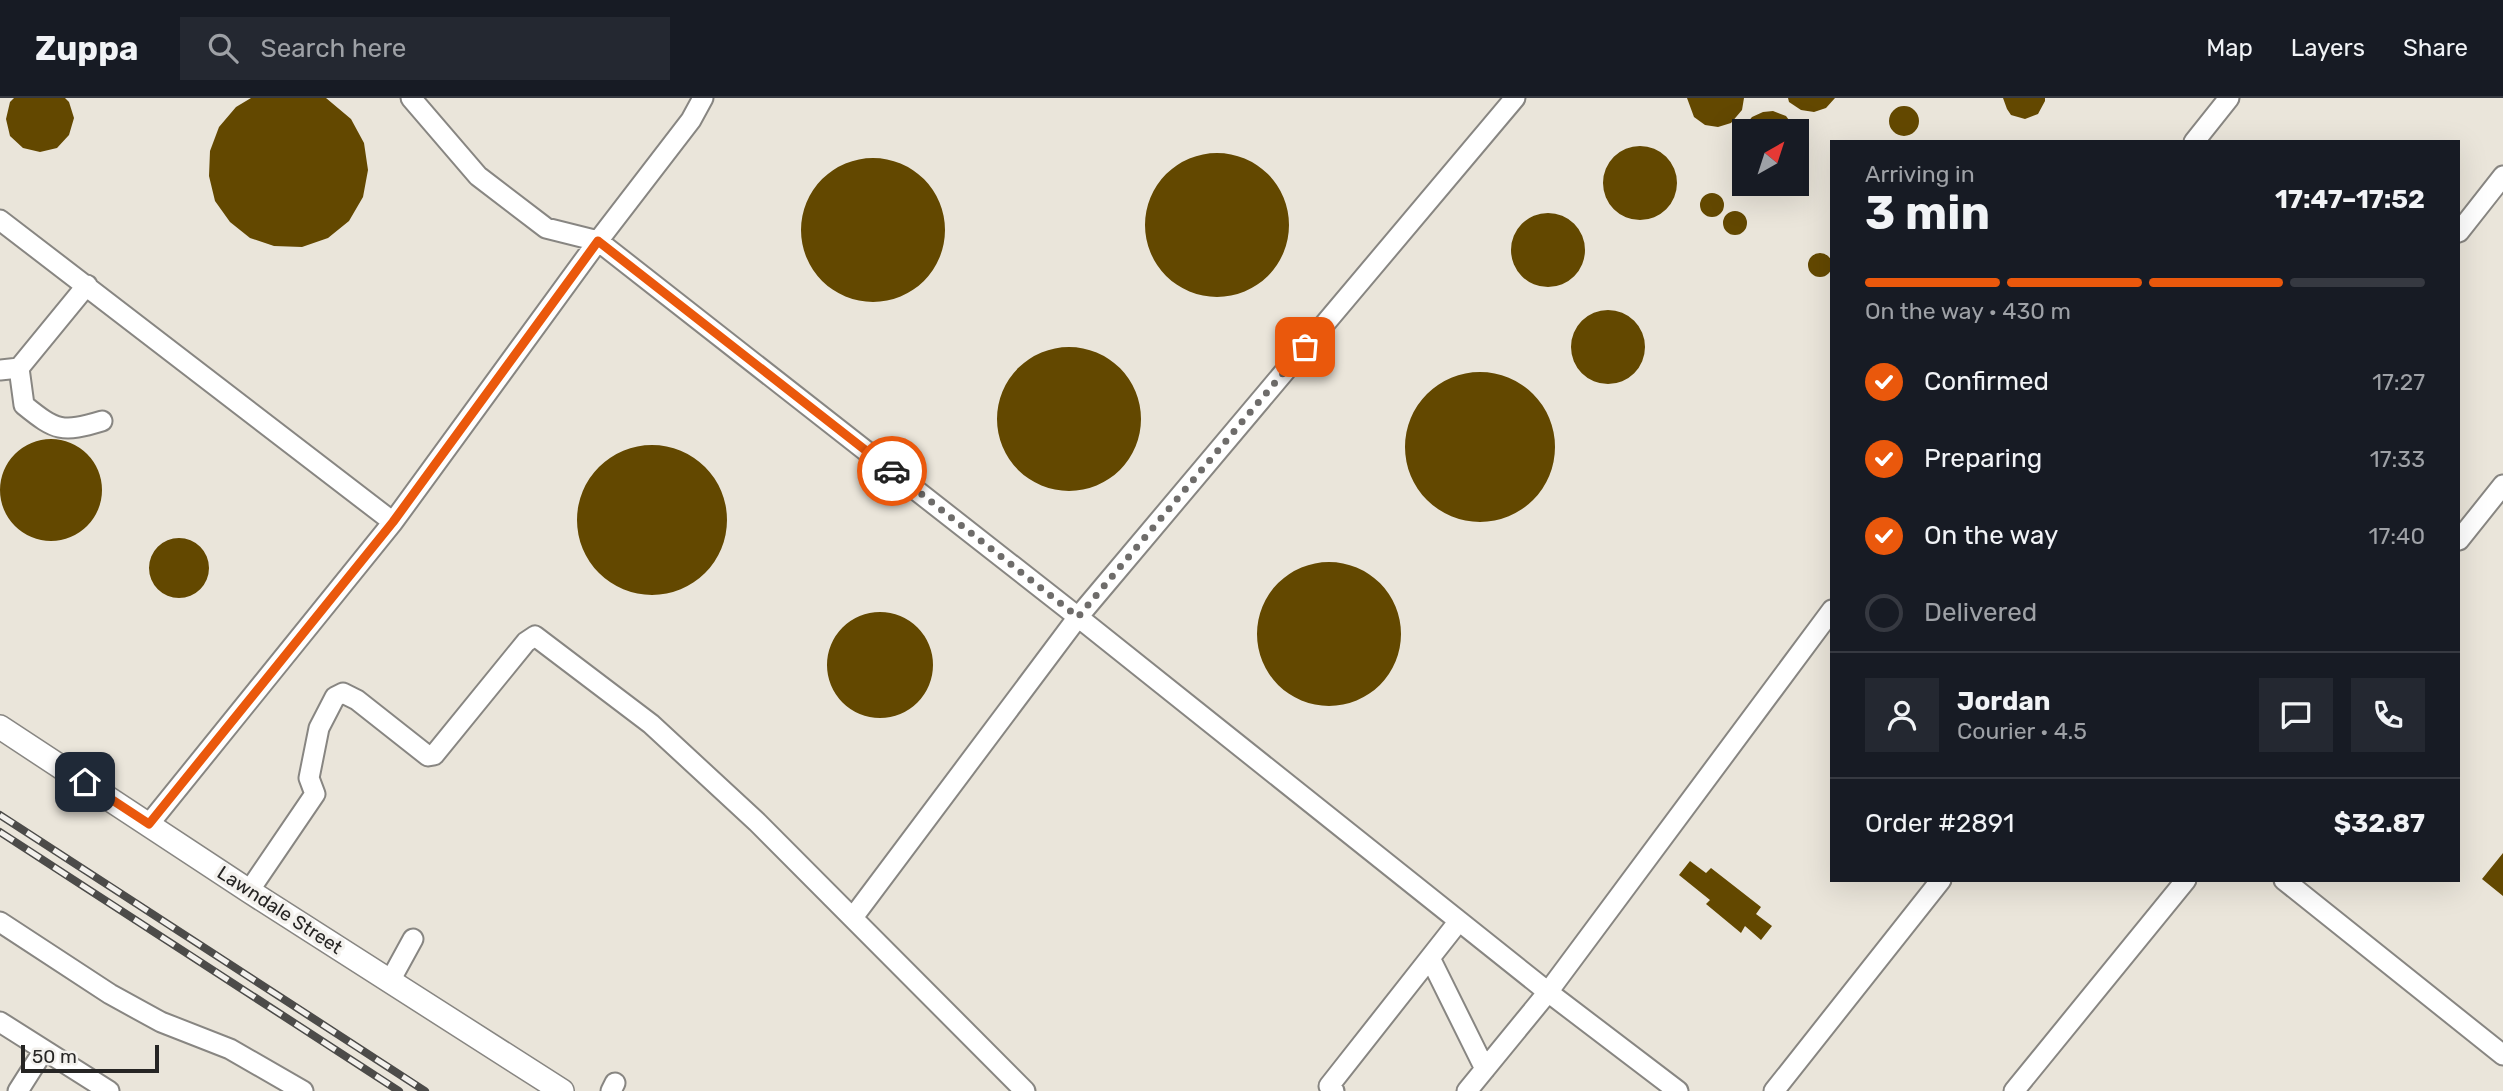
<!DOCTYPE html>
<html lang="en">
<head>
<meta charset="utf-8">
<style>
	:root { --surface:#171b24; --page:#242831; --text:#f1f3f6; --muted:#9ea1a6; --line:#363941; --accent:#ea580c }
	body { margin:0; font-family:Rubik,sans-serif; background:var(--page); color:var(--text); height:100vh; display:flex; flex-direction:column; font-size:26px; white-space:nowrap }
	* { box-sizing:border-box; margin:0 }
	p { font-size:23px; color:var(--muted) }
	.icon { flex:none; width:38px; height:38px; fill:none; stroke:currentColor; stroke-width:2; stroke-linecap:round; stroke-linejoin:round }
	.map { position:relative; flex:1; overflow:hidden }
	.sheet { position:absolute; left:1830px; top:42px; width:630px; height:742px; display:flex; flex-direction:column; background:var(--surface); border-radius:0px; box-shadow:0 7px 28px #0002 }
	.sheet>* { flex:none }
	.needle { width:46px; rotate:39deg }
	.fabs { position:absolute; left:1732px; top:21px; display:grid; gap:14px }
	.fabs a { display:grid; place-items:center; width:77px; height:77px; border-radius:0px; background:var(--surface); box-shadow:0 7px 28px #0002; font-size:35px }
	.scale { position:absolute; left:21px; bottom:18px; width:138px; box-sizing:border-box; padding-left:7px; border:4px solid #262524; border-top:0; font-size:19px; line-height:24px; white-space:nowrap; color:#262524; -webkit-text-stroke:5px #f3f1ed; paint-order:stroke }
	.pin { position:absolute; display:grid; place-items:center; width:60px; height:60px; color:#fff; margin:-30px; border-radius:14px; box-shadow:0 4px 10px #0006 }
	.courier { position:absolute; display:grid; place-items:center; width:70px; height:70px; margin:-35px; border:5px solid #ea580c; border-radius:50%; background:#fff; color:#222; box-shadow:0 2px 9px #0007 }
	.head em { font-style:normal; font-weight:700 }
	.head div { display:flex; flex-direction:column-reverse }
	.head { display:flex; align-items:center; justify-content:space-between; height:119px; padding:0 35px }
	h1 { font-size:46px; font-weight:700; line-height:52px }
	.bar { display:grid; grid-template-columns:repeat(4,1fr); gap:10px 7px; align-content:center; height:84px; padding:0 35px }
	.bar i { height:9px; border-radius:5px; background:var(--line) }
	.bar .selected { background:var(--accent) }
	.bar p { grid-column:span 4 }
	.line { display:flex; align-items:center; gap:18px; padding:0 35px; border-top:2px solid var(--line) }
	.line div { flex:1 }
	.round { display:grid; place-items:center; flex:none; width:74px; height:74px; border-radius:0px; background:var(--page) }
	ol { padding:0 35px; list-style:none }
	li { display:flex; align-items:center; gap:21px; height:77px }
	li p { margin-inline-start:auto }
	li .icon { padding:7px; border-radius:50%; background:var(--accent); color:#fff; stroke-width:4 }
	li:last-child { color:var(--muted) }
	li i { width:38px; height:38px; border:4px solid var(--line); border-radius:50% }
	header { display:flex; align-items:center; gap:42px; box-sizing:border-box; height:98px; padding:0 35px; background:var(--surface); border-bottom:2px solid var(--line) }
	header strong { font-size:33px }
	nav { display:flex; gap:38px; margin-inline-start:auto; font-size:24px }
	.search { width:490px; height:63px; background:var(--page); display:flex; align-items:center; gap:18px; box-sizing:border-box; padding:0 24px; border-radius:0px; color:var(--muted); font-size:26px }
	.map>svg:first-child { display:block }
	.built { fill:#eae5da; fill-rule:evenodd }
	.building { fill:#634800 }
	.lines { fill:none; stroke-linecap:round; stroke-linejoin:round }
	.minor-casing { stroke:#888682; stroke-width:23 }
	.major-casing { stroke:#888682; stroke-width:26 }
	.minor { stroke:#fff; stroke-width:19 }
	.major { stroke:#fff; stroke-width:23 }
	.rail-casing { stroke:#4c4b49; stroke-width:8 }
	.rail { stroke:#f3f1ed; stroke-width:5; stroke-dasharray:16; stroke-linecap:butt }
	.done { stroke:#6e6c6a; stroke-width:7; stroke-dasharray:0 12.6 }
	.route { stroke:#ea580c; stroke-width:9 }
	.labels { text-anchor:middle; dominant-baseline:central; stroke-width:7; stroke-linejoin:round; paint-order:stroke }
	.street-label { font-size:19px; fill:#262524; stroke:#f3f1ed }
</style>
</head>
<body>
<header>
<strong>Zuppa</strong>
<div class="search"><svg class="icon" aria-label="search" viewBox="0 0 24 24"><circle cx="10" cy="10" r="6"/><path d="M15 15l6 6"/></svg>Search here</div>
<nav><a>Map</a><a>Layers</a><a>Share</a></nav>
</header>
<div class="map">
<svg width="2503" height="993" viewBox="0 0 2503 993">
	<rect width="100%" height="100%" fill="#f3f1ed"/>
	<path class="built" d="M0 0H2503V993H0ZM1745 33H1797V86H1745ZM1832 44H2459V782H1832Z"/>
	<path class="building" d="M14 0H65L69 4 74 20 69 37 57 50 40 54 23 50 10 38 6 21 10 4Z
		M251 0H326L351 21 364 45 368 72 363 99 349 123 328 140 302 149 274 148 250 140 230 124 215 103 209 78 210 53 219 29 236 9Z
		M1687 0H1744L1742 12 1731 25 1718 29 1705 27 1694 19Z
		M1788 0H1835L1826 10 1814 14 1801 12 1789 4Z
		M2003 0H2045V3L2038 16 2025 21 2011 17 2007 11Z
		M1889 23a15 15 0 1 1 30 0a15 15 0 1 1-30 0Z
		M1773 13 1786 18 1797 33H1745V56L1740 44 1742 31 1752 19 1763 14Z
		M1603 85a37 37 0 1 1 74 0a37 37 0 1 1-74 0Z
		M1145 127a72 72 0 1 1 144 0a72 72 0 1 1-144 0Z
		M801 132a72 72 0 1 1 144 0a72 72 0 1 1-144 0Z
		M1700 107a12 12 0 1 1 24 0a12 12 0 1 1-24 0Z
		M1723 125a12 12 0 1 1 24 0a12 12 0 1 1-24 0Z
		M1511 152a37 37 0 1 1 74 0a37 37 0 1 1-74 0Z
		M1808 167a12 12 0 1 1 24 0a12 12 0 1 1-24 0Z
		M1571 249a37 37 0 1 1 74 0a37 37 0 1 1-74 0Z
		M997 321a72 72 0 1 1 144 0a72 72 0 1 1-144 0Z
		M1405 349a75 75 0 1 1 150 0a75 75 0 1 1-150 0Z
		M0 392a51 51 0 1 1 102 0a51 51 0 1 1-102 0Z
		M577 422a75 75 0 1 1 150 0a75 75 0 1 1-150 0Z
		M149 470a30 30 0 1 1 60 0a30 30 0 1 1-60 0Z
		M1257 536a72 72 0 1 1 144 0a72 72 0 1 1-144 0Z
		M827 567a53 53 0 1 1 106 0a53 53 0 1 1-106 0Z
		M2503 755V798L2482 781Z
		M1690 763 1706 775 1711 770 1761 809 1756 816 1772 828 1761 842 1745 828 1741 835 1706 806 1710 802 1679 777Z"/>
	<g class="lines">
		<g class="minor-casing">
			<path id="minor" d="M411 0 478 78 546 130 598 143 1078 519 1548 894 1678 993
				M2194 44 2229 0
				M0 122 393 424
				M2459 134 2503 78
				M87 187 19 270 24 307C56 333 62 335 102 323
				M0 272 19 270
				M2459 442 2503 387
				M149 726 393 424 598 143 691 22 703 0
				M2284 782 2503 957
				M249 793 315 696 309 680 319 630 335 599 343 595 357 602 428 658 434 657 526 544 535 538 651 626 757 724 1025 993
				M854 818 1078 519 1515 0
				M0 824 110 896 161 924 230 951 303 993
				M1430 860 1485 971
				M390 883 413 841
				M0 924 109 993
				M18 993 44 952
				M611 993 615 985
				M1334 993 1329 988 1459 823
				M1467 993 1548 894 1832 512
				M1774 993 1941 782
				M2014 993 2186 782"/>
		</g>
		<g class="major-casing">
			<path id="major" d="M0 629 249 793 562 993"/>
		</g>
		<use href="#minor" class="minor"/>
		<use href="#major" class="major"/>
		<g class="rail-casing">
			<path id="rail" d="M0 717 425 993
				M0 734 399 993"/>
		</g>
		<use href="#rail" class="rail"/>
	</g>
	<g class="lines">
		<path class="done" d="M892 373 1078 519 1305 249"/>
		<path class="route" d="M85 684 149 726 393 424 598 143 892 373"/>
	</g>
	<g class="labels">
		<g class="street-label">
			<text transform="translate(280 812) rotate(33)">Lawndale Street</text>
		</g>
	</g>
</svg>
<div class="fabs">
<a><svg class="needle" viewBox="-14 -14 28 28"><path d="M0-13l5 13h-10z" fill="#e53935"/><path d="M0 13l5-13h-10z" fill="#9ea1a6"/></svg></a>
</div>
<div class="scale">50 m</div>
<div class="pin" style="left:1305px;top:249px;background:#ea580c"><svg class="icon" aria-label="bag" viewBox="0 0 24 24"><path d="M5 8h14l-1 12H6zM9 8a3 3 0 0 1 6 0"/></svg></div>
<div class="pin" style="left:85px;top:684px;background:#1f2937"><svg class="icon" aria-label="home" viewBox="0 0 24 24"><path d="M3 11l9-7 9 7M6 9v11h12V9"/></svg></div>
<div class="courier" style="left:892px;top:373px"><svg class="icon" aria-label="car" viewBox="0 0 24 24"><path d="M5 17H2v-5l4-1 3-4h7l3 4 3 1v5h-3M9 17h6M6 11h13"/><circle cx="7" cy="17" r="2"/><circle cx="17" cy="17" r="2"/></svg></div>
<section class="sheet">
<div class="head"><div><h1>3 min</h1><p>Arriving in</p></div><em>17:47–17:52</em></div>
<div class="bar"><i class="selected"></i><i class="selected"></i><i class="selected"></i><i></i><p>On the way · 430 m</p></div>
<ol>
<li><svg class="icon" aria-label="check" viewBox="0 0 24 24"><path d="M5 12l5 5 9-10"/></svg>Confirmed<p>17:27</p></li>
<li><svg class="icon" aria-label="check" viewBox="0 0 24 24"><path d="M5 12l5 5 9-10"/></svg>Preparing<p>17:33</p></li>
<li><svg class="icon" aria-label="check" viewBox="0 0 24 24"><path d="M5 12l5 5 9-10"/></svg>On the way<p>17:40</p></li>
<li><i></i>Delivered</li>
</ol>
<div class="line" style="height:126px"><a class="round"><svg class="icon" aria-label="person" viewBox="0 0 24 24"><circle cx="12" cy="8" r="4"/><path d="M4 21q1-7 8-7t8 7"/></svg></a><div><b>Jordan</b><p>Courier · 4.5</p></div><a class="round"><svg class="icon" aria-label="chat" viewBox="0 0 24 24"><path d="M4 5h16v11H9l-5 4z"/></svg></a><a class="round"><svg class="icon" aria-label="phone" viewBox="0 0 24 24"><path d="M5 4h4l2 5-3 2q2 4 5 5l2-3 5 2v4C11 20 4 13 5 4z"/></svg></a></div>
<div class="line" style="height:91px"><div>Order #2891</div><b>$32.87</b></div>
</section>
</div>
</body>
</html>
